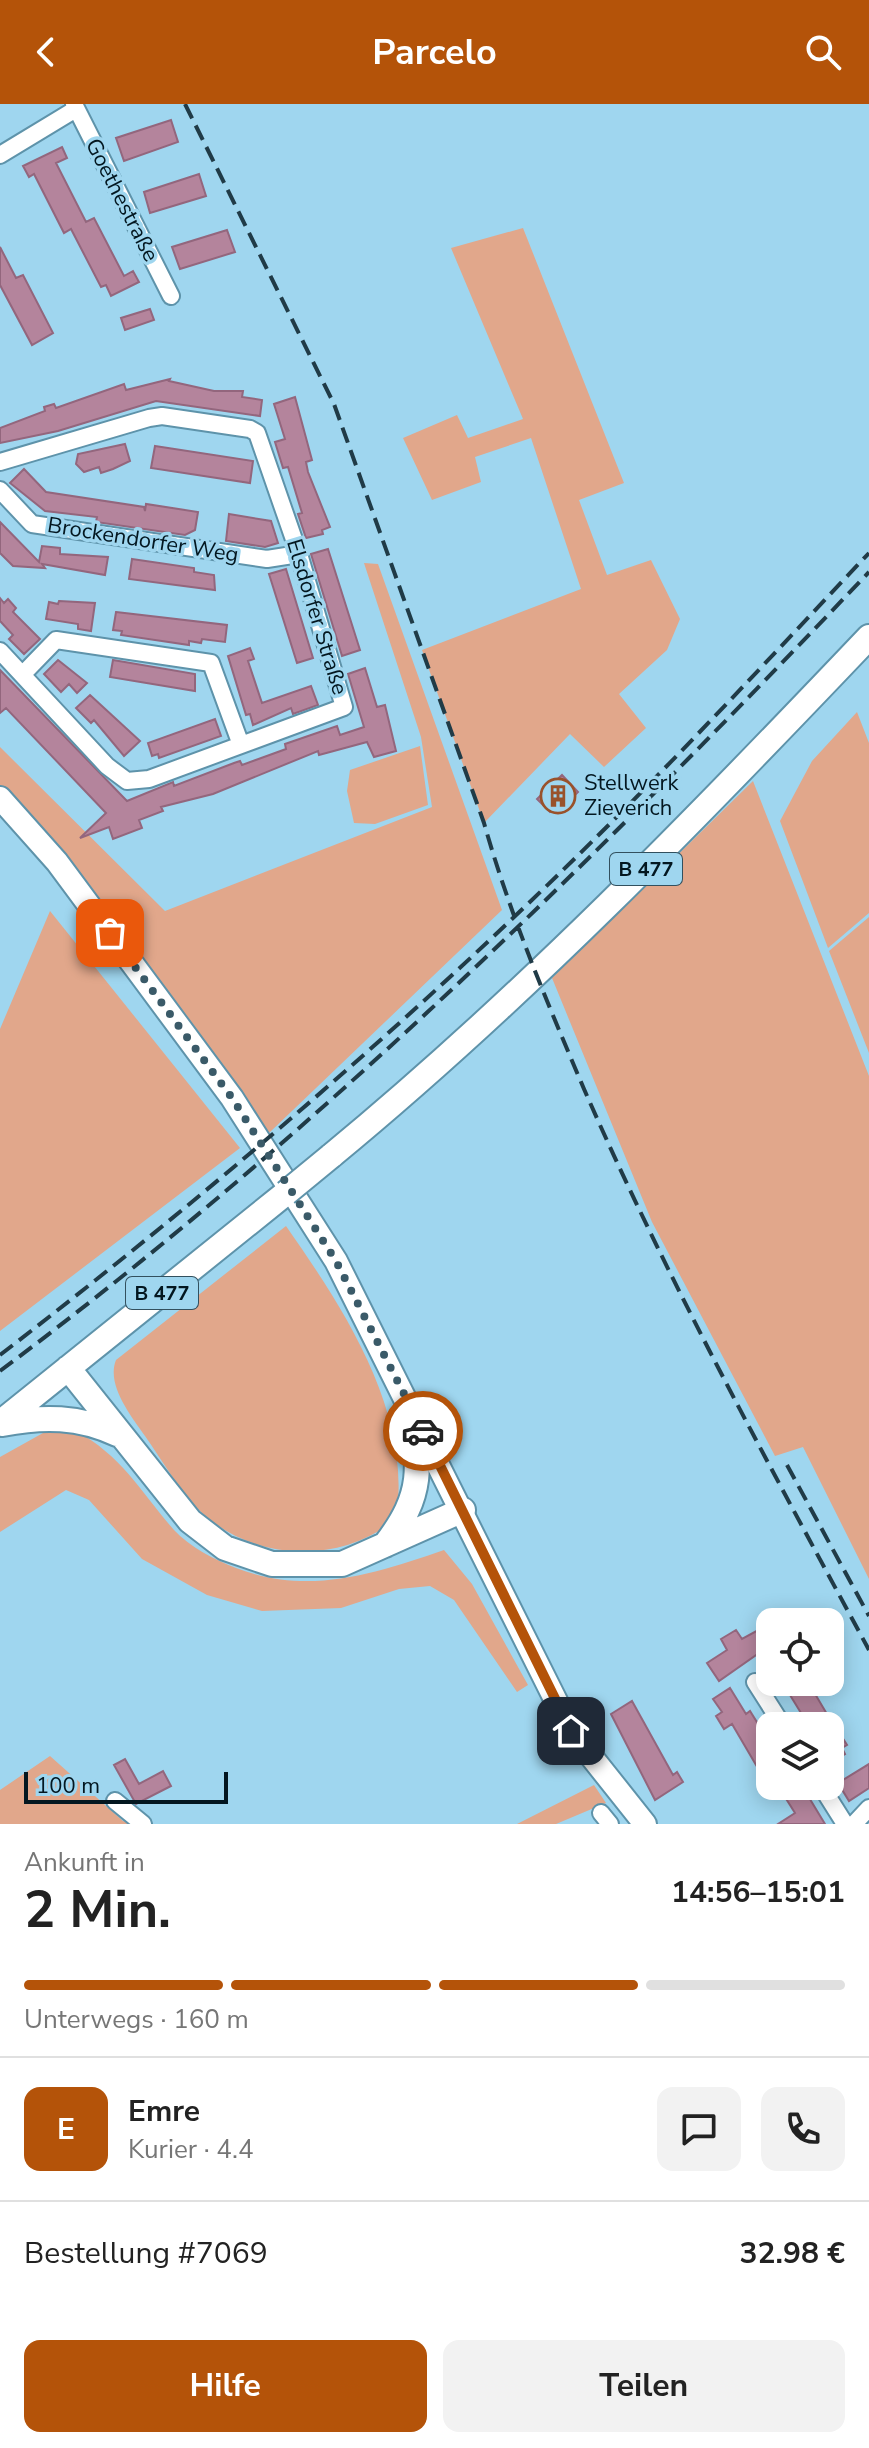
<!DOCTYPE html>
<html lang="de">
<head>
<meta charset="utf-8">
<style>
	:root { --surface:#fff; --page:#f2f2f2; --text:#222; --muted:#767676; --line:#e0e0e0; --accent:#b45309 }
	body { margin:0; font-family:"Nunito Sans",sans-serif; background:var(--page); color:var(--text); height:100vh; display:flex; flex-direction:column; font-size:30px; white-space:nowrap }
	* { box-sizing:border-box; margin:0 }
	p { font-size:26px; color:var(--muted) }
	.icon { flex:none; width:44px; height:44px; fill:none; stroke:currentColor; stroke-width:2; stroke-linecap:round; stroke-linejoin:round }
	.map { position:relative; height:1720px; overflow:hidden }
	.drawer { display:flex; flex-direction:column; background:var(--surface); flex:1 }
	.drawer>* { flex:none }
	.controls { position:absolute; left:756px; top:1504px; display:grid; gap:16px }
	.controls a { display:grid; place-items:center; width:88px; height:88px; border-radius:16px; background:var(--surface); box-shadow:0 4px 20px #0003; font-size:40px }
	.scale { position:absolute; left:24px; bottom:20px; width:204px; box-sizing:border-box; padding-left:8px; border:4px solid #031720; border-top:0; font-size:22px; line-height:28px; white-space:nowrap; color:#031720; -webkit-text-stroke:6px #9fd6ef; paint-order:stroke }
	.pin { position:absolute; display:grid; place-items:center; width:68px; height:68px; color:#fff; margin:-34px; border-radius:16px; box-shadow:0 4px 12px #0006 }
	.courier { position:absolute; display:grid; place-items:center; width:80px; height:80px; margin:-40px; border:6px solid #b45309; border-radius:50%; background:#fff; color:#222; box-shadow:0 2px 10px #0007 }
	.headline em { font-style:normal; font-weight:700 }
	.headline div { display:flex; flex-direction:column-reverse }
	.headline { display:flex; align-items:center; justify-content:space-between; height:136px; padding:0 24px }
	h1 { font-size:52px; font-weight:700; line-height:60px }
	.bar { display:grid; grid-template-columns:repeat(4,1fr); gap:12px 8px; align-content:center; height:96px; padding:0 24px }
	.bar i { height:10px; border-radius:6px; background:var(--line) }
	.bar .current { background:var(--accent) }
	.bar p { grid-column:span 4 }
	.line { display:flex; align-items:center; gap:20px; padding:0 24px; border-top:2px solid var(--line) }
	.line div { flex:1 }
	.round { display:grid; place-items:center; flex:none; width:84px; height:84px; border-radius:16px; background:var(--page) }
	.cta { display:flex; gap:16px; margin-top:auto; padding:16px 24px }
	.cta a { flex:1; height:92px; border-radius:16px; background:var(--accent); color:#fff; font-size:32px; font-weight:700; line-height:92px; text-align:center }
	.cta a+a { background:var(--page); color:var(--text) }
	header { display:flex; justify-content:space-between; align-items:center; height:104px; padding:0 24px; background:var(--accent); color:#fff; font-size:36px; font-weight:700 }
	.map>svg:first-child { display:block }
	.green { fill:#e1a78b }
	.building { fill:#b4849c; stroke:#93667d; stroke-width:2 }
	.lines { fill:none; stroke-linecap:round; stroke-linejoin:round }
	.street-casing { stroke:#5e93aa; stroke-width:20 }
	.secondary-casing { stroke:#5e93aa; stroke-width:26 }
	.primary-casing { stroke:#5e93aa; stroke-width:28 }
	.street { stroke:#fff; stroke-width:16 }
	.secondary { stroke:#fff; stroke-width:22 }
	.primary { stroke:#fff; stroke-width:24 }
	.rail { stroke:#203b47; stroke-width:4; stroke-dasharray:16 8; stroke-linecap:butt }
	.primary-bridge-casing { stroke:#5e93aa; stroke-width:28; stroke-linecap:butt }
	.primary-bridge { stroke:#fff; stroke-width:24 }
	.done { stroke:#3a5a68; stroke-width:8; stroke-dasharray:0 14.4 }
	.route { stroke:#b45309; stroke-width:10 }
	.labels { text-anchor:middle; dominant-baseline:central; stroke-width:7; stroke-linejoin:round; paint-order:stroke }
	.shield { fill:#9fd6ef; stroke:#32505e; stroke-width:2 }
	.shield-label { font-size:20px; font-weight:bold; fill:#031720 }
	.street-label { font-size:22px; fill:#031720; stroke:#9fd6ef }
	.poi-label { font-size:22px; fill:#031720; stroke:#9fd6ef; text-anchor:start }
</style>
</head>
<body>
<header><svg class="icon" aria-label="back" viewBox="0 0 24 24"><path d="M15 5l-7 7 7 7"/></svg>Parcelo<svg class="icon" aria-label="search" viewBox="0 0 24 24"><circle cx="10" cy="10" r="6"/><path d="M15 15l6 6"/></svg></header>
<div class="map">
<svg width="869" height="1720" viewBox="0 0 869 1720">
	<rect width="100%" height="100%" fill="#9fd6ef"/>
	<path class="green" d="M523 124 624 379 579 396 607 471 651 456 680 515 667 546 619 590 646 624 604 663 570 630 484 719 422 546 581 485 531 334 475 353 481 378 432 396 403 334 457 311 468 334 523 315 451 144Z
		M364 459 378 460 502 806 269 1029 0 696V643L165 807 432 703 421 633Z
		M857 608 869 639V809L828 844 780 717 812 657Z
		M420 642 428 701 375 720 354 719 347 687 350 666Z
		M753 677 869 972V1475L803 1343 775 1352 652 1118 552 874Z
		M50 807 240 1044 0 1227V925Z
		M869 813V949L829 847Z
		M286 1122C344 1205 413 1309 396 1415 340 1461 253 1458 200 1407 179 1386 162 1356 145 1332 131 1312 106 1281 116 1256Z
		M76 1327C122 1352 141 1388 174 1426 190 1443 215 1456 236 1464 308 1492 375 1470 444 1446L472 1480 528 1581 517 1588 454 1496 430 1482 399 1485 341 1504 262 1507 207 1491 142 1455 89 1396 66 1386 0 1428V1353L43 1329Z
		M50 1652 123 1717 132 1720H0V1686Z
		M594 1681 606 1699 556 1720H517Z"/>
	<path class="building" d="M171 16 178 38 124 57 116 34Z
		M62 43 67 54 56 59 86 118 94 114 124 172 133 167 139 178 111 192 106 181 101 183 71 125 64 129 34 70 29 73 23 62Z
		M199 70 206 92 150 109 144 88Z
		M227 126 235 148 180 165 172 143Z
		M0 143 16 174 23 171 53 229 32 241 0 181Z
		M150 205 154 216 125 226 121 214Z
		M170 275 169 277 214 287H243L242 293 262 296 260 312 156 297 58 327 0 339V324L45 307 44 303 54 300 56 304 124 280 126 286Z
		M295 293 312 356 306 358 308 368 330 423 322 426 323 430 306 434 298 410 302 409 288 363 283 364 275 338 285 335 274 300Z
		M125 340 130 357 113 365 101 369 99 363 84 368 76 360 78 350Z
		M155 342 253 357 250 379 151 364Z
		M24 365 46 388 144 403 145 407 146 400 198 408 195 426 185 431 96 418 97 413 45 407 10 379Z
		M229 410 271 417 278 439 265 443 226 437Z
		M0 418 39 458 42 442 60 444V450L108 453 105 471 42 460 45 464 13 462 0 449Z
		M328 445 360 546 342 552 311 450Z
		M132 455 194 464V468L214 471 215 486 129 475Z
		M286 465 313 554 297 559 269 470Z
		M0 494 4 499 8 495 16 504 13 508 40 535 24 550 9 535 13 531 0 517Z
		M59 497 95 499 91 527 78 525V520L46 515 49 498 58 500Z
		M116 508 227 521 225 538 202 535 201 539 189 537V541L121 531 122 527 113 526Z
		M250 544 254 555 248 557 262 599 311 582 318 601 293 610 291 604 253 621 250 610 246 611 228 552Z
		M58 556 87 579 77 589 69 580 61 588 44 570Z
		M113 556 195 570V587L110 573Z
		M365 564 377 603 385 601 396 647 374 653 367 638 319 651 318 647 213 690 161 703 163 707 139 716 142 724 113 735 109 723 80 734 106 709 6 604 0 609V566L127 697 173 678 174 682 234 659 240 657 242 661 286 645 285 640 337 622 340 631 364 623 348 570Z
		M90 591 140 637 124 652 94 616 91 619 76 604Z
		M215 615 221 632 159 654 158 650 152 652 148 639Z
		M562 671 578 688 560 706 556 703 550 708 537 695Z
		M764 1523 770 1532V1560L762 1547 719 1577 707 1559 727 1546 721 1535 736 1526 742 1535Z
		M782 1578H808L834 1622H809Z
		M730 1584 746 1610 750 1607 770 1639V1679L765 1671 763 1673 732 1620 724 1625 716 1612 722 1608 713 1595Z
		M632 1597 673 1671 677 1668 683 1678 655 1696 611 1610Z
		M837 1625 847 1641 842 1644 845 1650 830 1659V1626L832 1629Z
		M125 1655 139 1680 163 1667 171 1682 136 1700 114 1661Z
		M869 1660V1684L849 1697 838 1679Z
		M778 1682H802L825 1720H778L795 1709Z"/>
	<g class="lines">
		<g class="street-casing">
			<path id="street" d="M74 0 171 192
				M0 51 76 5
				M0 358 149 314 162 312 250 325 257 329 299 450 344 603 149 675 127 677 107 662 0 547
				M0 386 32 420 267 455 299 450
				M23 570 56 536 211 559 241 641
				M755 1578 783 1622
				M821 1682 845 1720
				M115 1697 143 1720
				M601 1709 610 1720
				M854 1720 869 1704"/>
		</g>
		<g class="secondary-casing">
			<path id="secondary" d="M0 694 57 758 232 994 336 1157 571 1627 645 1720"/>
		</g>
		<g class="primary-casing">
			<path id="primary" d="M331 1052C524 893 697 714 869 533
				M68 1264 190 1417 225 1444 272 1460H342L463 1406
				M0 1319 286 1089
				M2 1320C43 1312 79 1312 117 1330
				M385 1441C425 1389 420 1363 409 1302"/>
		</g>
		<use href="#street" class="street"/>
		<use href="#secondary" class="secondary"/>
		<use href="#primary" class="primary"/>
		<path class="rail" d="M185 0 334 300 484 719C510 811 547 898 584 985 668 1177 769 1361 869 1546
			M0 1251C196 1100 385 939 563 766 668 664 768 556 869 449
			M0 1267C317 1030 597 754 869 468
			M787 1361 869 1512"/>
		<g class="primary-bridge-casing">
			<path id="primary-bridge" d="M286 1089 331 1052"/>
		</g>
		<use href="#primary-bridge" class="primary-bridge"/>
	</g>
	<g class="lines">
		<path class="done" d="M110 829 232 994 336 1157 423 1327"/>
		<path class="route" d="M423 1327 571 1627"/>
	</g>
	<defs>
		<g id="building-ring" transform="scale(1.8)"><circle r="9.5" fill="#9fd6ef" stroke="#99522b" stroke-width="1.5"/><path d="M-4-6H4V6H1V3H-1V6H-4ZM-2.5-4.3h1.7v1.8h-1.7ZM.8-4.3h1.7v1.8H.8ZM-2.5-1h1.7V.8h-1.7ZM.8-1h1.7V.8H.8Z" fill="#99522b"/></g>
	</defs>
	<g fill-rule="evenodd">
		<use href="#building-ring" x="558" y="692"/>
	</g>
	<g class="labels">
		<g class="shield">
			<rect x="610" y="749" width="72" height="32" rx="6"/>
			<rect x="126" y="1173" width="72" height="32" rx="6"/>
		</g>
		<g class="shield-label">
			<text x="646" y="765">B 477</text>
			<text x="162" y="1189">B 477</text>
		</g>
		<g class="street-label">
			<text transform="translate(122 96) rotate(63)">Goethestraße</text>
			<text transform="translate(143 436) rotate(9)">Brockendorfer Weg</text>
			<text transform="translate(317 513) rotate(73)">Elsdorfer Straße</text>
		</g>
		<g class="poi-label">
			<text x="584" y="679">Stellwerk<tspan x="584" dy="25">Zieverich</tspan></text>
		</g>
	</g>
</svg>
<div class="controls">
<a><svg class="icon" aria-label="locate" viewBox="0 0 24 24"><circle cx="12" cy="12" r="6"/><path d="M12 2v4M12 18v4M2 12h4M18 12h4"/></svg></a>
<a><svg class="icon" aria-label="layers" viewBox="0 0 24 24"><path d="M12 4l9 5-9 5-9-5zM3 14l9 5 9-5"/></svg></a>
</div>
<div class="scale">100 m</div>
<div class="pin" style="left:110px;top:829px;background:#ea580c"><svg class="icon" aria-label="bag" viewBox="0 0 24 24"><path d="M5 8h14l-1 12H6zM9 8a3 3 0 0 1 6 0"/></svg></div>
<div class="pin" style="left:571px;top:1627px;background:#1f2937"><svg class="icon" aria-label="home" viewBox="0 0 24 24"><path d="M3 11l9-7 9 7M6 9v11h12V9"/></svg></div>
<div class="courier" style="left:423px;top:1327px"><svg class="icon" aria-label="car" viewBox="0 0 24 24"><path d="M5 17H2v-5l4-1 3-4h7l3 4 3 1v5h-3M9 17h6M6 11h13"/><circle cx="7" cy="17" r="2"/><circle cx="17" cy="17" r="2"/></svg></div>
</div>
<section class="drawer">
<div class="headline"><div><h1>2 Min.</h1><p>Ankunft in</p></div><em>14:56–15:01</em></div>
<div class="bar"><i class="current"></i><i class="current"></i><i class="current"></i><i></i><p>Unterwegs · 160 m</p></div>
<div class="line" style="height:144px"><b class="round" style="background:var(--accent);color:#fff">E</b><div><b>Emre</b><p>Kurier · 4.4</p></div><a class="round"><svg class="icon" aria-label="chat" viewBox="0 0 24 24"><path d="M4 5h16v11H9l-5 4z"/></svg></a><a class="round"><svg class="icon" aria-label="phone" viewBox="0 0 24 24"><path d="M5 4h4l2 5-3 2q2 4 5 5l2-3 5 2v4C11 20 4 13 5 4z"/></svg></a></div>
<div class="line" style="height:104px"><div>Bestellung #7069</div><b>32.98 €</b></div>
<div class="cta"><a>Hilfe</a><a>Teilen</a></div>
</section>
</body>
</html>
